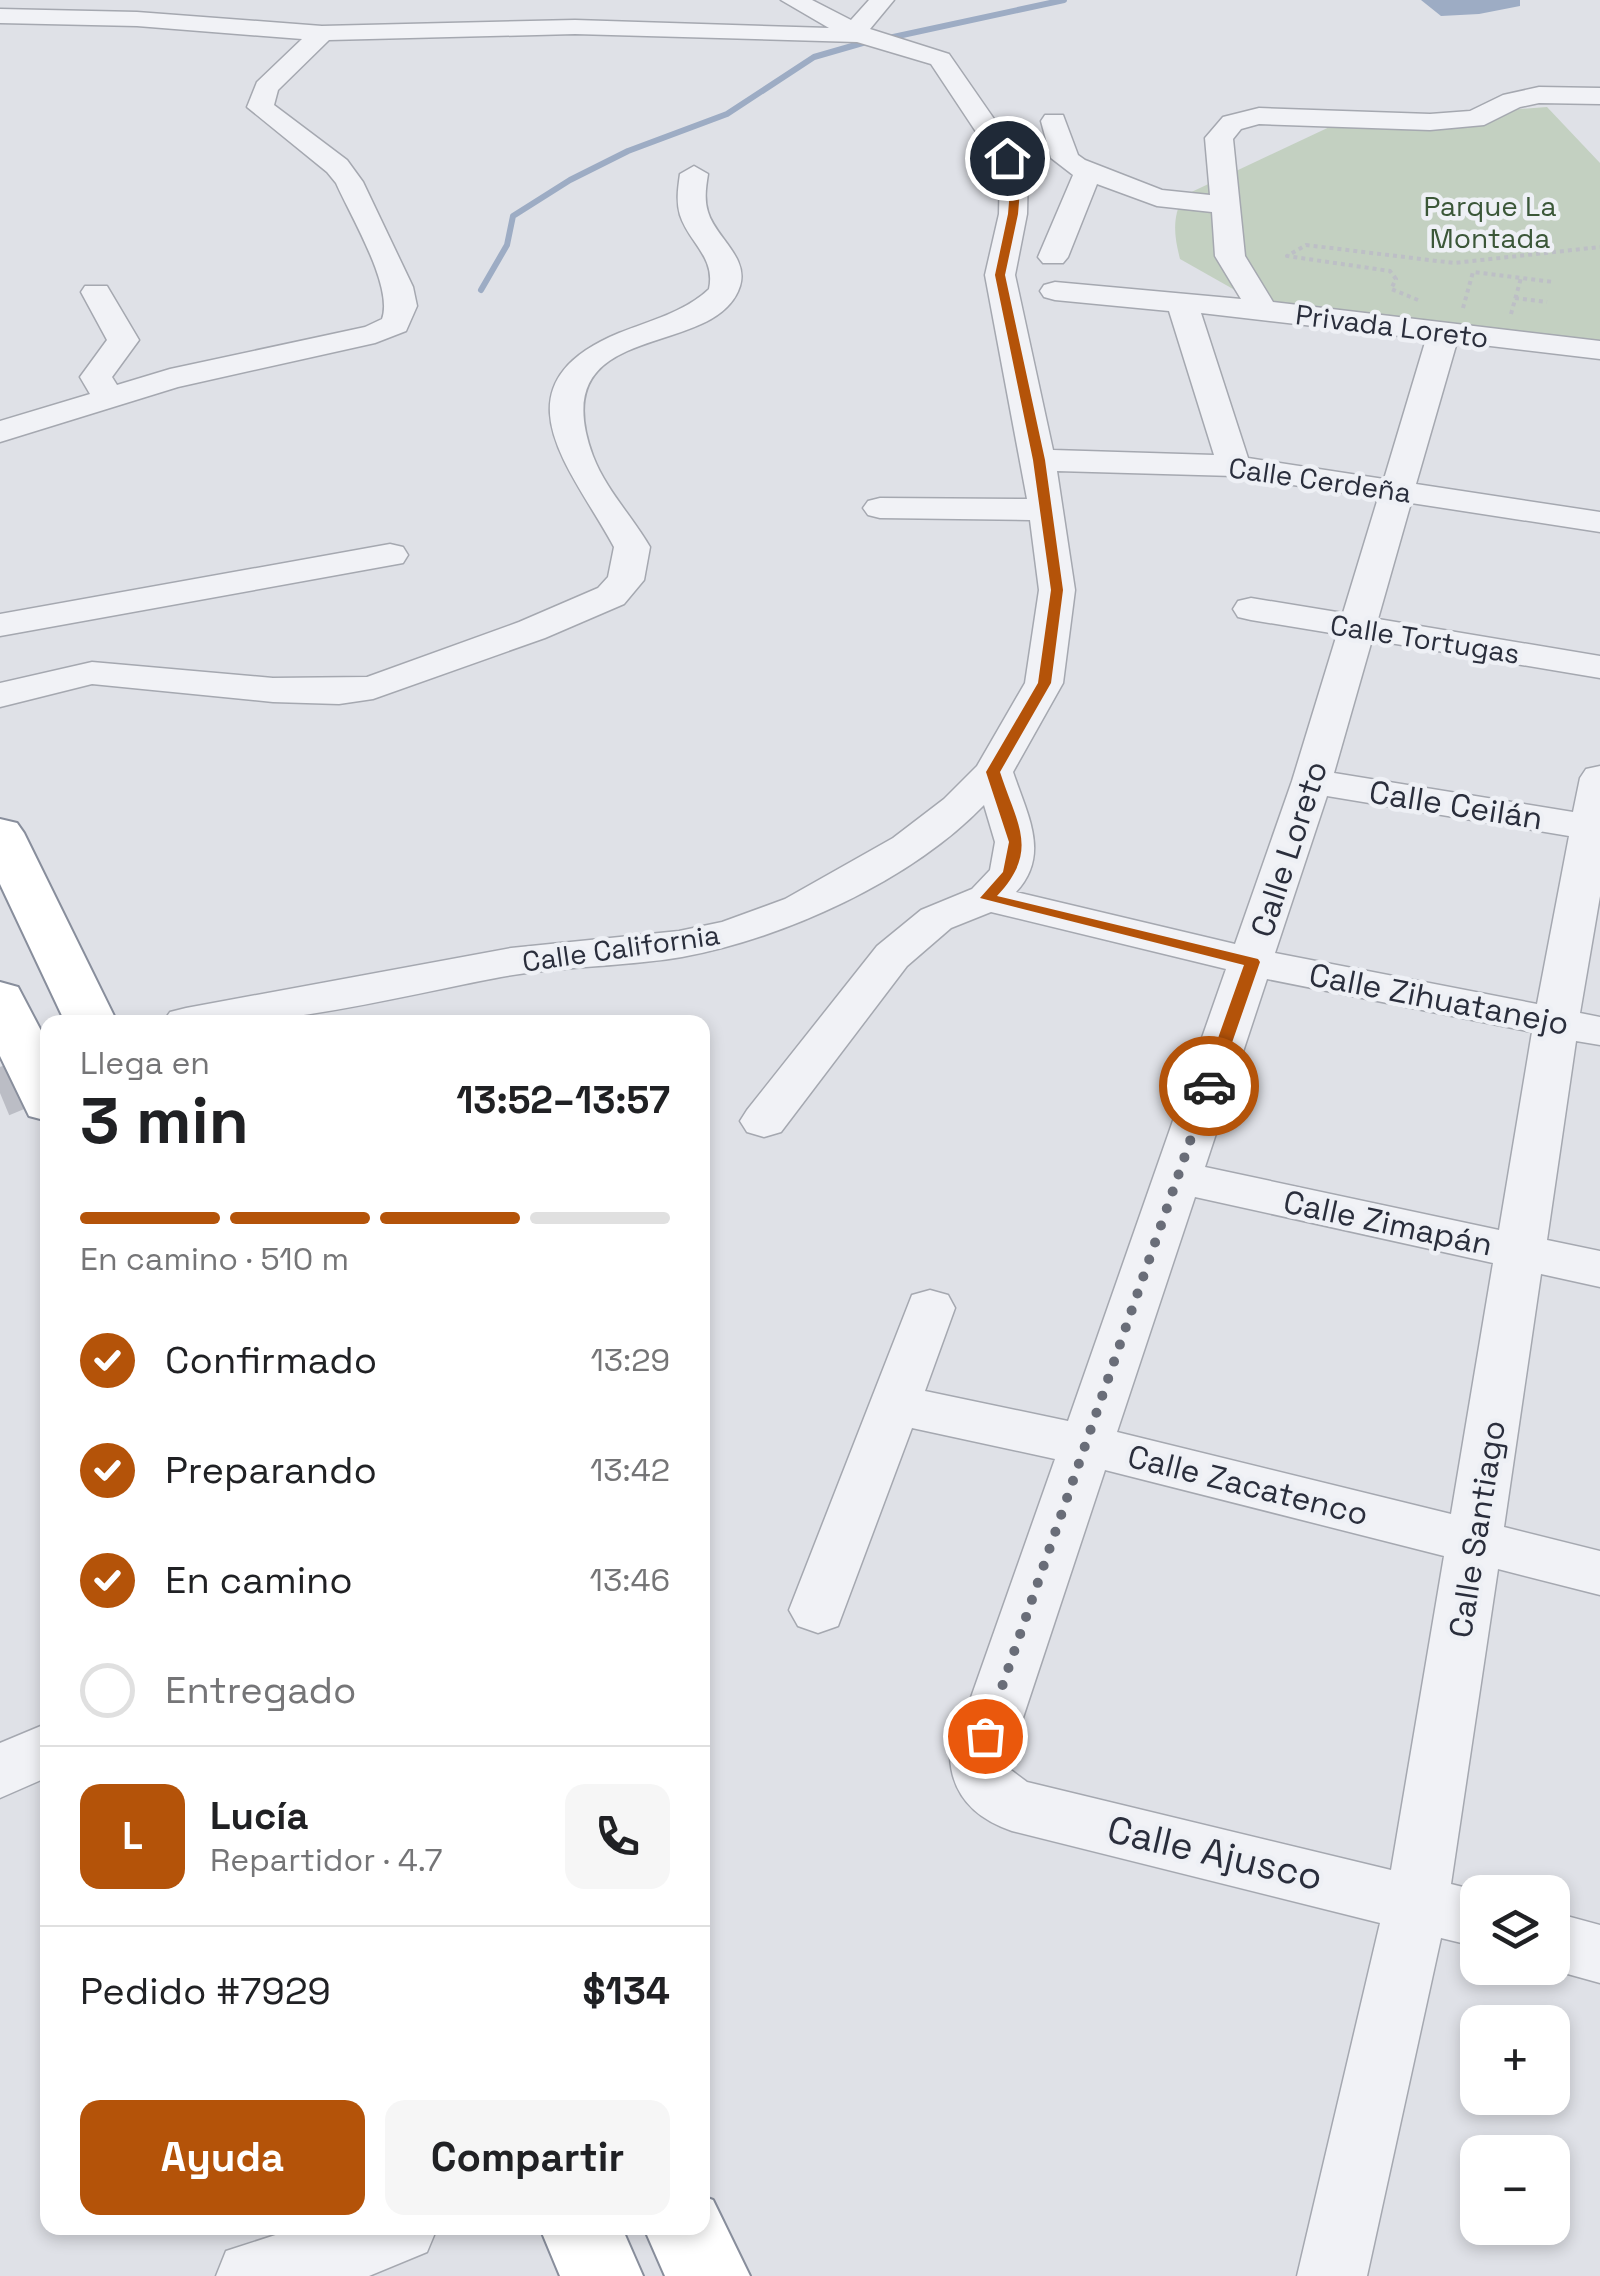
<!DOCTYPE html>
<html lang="es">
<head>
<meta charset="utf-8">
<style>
	:root { --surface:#fff; --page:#f6f6f6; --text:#202124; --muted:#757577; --line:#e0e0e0; --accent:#b45309 }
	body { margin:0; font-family:"Space Grotesk",sans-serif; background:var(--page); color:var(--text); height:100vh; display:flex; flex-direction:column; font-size:38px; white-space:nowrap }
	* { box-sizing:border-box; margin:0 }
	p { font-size:32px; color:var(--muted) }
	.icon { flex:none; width:55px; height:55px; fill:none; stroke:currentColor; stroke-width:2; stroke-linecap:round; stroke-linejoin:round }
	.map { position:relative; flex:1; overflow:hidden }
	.panel { position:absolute; left:40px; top:1015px; width:670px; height:1220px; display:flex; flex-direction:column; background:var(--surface); border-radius:20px; box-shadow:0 5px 15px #0003 }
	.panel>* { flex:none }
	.fabs { position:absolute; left:1460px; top:1875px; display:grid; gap:20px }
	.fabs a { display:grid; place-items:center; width:110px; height:110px; border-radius:20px; background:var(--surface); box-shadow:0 5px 15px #0003; font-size:50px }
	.pin { position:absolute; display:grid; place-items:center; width:85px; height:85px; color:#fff; margin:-42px; border:5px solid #fff; border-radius:50%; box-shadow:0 2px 10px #0007 }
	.courier { position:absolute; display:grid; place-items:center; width:100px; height:100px; margin:-50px; border:8px solid #b45309; border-radius:50%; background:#fff; color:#222; box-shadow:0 2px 12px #0007 }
	.summary em { font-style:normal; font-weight:800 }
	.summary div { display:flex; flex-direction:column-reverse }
	.summary { display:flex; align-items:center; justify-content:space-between; height:170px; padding:0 40px }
	h1 { font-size:65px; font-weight:800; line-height:75px }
	.bar { display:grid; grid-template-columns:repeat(4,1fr); gap:15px 10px; align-content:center; height:120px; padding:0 40px }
	.bar i { height:12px; border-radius:8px; background:var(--line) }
	.bar .current { background:var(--accent) }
	.bar p { grid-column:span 4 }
	.line { display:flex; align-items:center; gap:25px; padding:0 40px; border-top:2px solid var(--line) }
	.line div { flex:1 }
	.round { display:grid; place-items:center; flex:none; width:105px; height:105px; border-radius:20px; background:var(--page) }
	ol { padding:0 40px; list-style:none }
	li { display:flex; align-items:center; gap:30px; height:110px }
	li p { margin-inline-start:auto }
	li .icon { padding:10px; border-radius:50%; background:var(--accent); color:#fff; stroke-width:4 }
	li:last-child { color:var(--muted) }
	li i { width:55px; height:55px; border:5px solid var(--line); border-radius:50% }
	.cta { display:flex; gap:20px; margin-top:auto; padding:20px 40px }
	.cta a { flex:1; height:115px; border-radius:20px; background:var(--accent); color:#fff; font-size:40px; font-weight:800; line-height:115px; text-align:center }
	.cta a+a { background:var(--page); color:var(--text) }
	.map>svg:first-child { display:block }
	.green { fill:#c3d0c1 }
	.water { fill:#9dacc4 }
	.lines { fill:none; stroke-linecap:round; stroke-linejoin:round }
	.stream { stroke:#9dacc4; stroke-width:6 }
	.minor-tunnel { stroke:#bbbdc5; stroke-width:48; stroke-dasharray:48 24; stroke-linecap:butt }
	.minor-casing { stroke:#a5a8b0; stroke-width:3 }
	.highway-casing { stroke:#888e9c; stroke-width:4 }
	.path { stroke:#bdbfc6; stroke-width:4; stroke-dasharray:4 4; stroke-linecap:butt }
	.minor { fill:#f1f2f6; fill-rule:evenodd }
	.highway { fill:#fff; fill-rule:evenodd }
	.route { fill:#b45309 }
	.done { stroke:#696d78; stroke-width:10; stroke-dasharray:0 18 }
	.labels { text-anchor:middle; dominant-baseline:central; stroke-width:9; stroke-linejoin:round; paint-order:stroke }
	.far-park-label { font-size:28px; fill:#3b5738; stroke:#eef0f5 }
	.far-street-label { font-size:28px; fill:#2a2e3c; stroke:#eef0f5 }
	.street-label { font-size:32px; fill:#2a2e3c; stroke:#eef0f5 }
	.near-street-label { font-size:38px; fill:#2a2e3c; stroke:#eef0f5 }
</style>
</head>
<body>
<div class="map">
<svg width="1600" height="2276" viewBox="0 0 1600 2276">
	<rect width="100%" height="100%" fill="#dfe1e7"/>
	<path class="green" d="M1547 107 1600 163V343L1256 302 1180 259C1174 235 1172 219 1183 196L1338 123Z"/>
	<path class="water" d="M1421 0H1520V6L1479 14 1441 16Z"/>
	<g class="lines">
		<path class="stream" d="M884 39 1064 0
			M481 290 507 245 513 216 570 180 628 151 727 114 814 57 866 42"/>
		<path class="minor-tunnel" d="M0 1093 48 1073"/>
		<g class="minor-casing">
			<path id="minor" d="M781 0H812L851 20 869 0H894L870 29 949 54 1028 168 1027 214 1015 275 1053 450 1214 455 1169 311 1055 300 1044 297 1040 291 1044 285 1055 282 1241 299 1215 256 1212 212 1157 206 1097 184 1068 257 1063 263H1043L1038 257 1073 175 1051 158 1041 121 1045 115H1063L1078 155 1085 160 1162 190 1210 195 1205 138 1223 117 1259 108 1430 114 1470 111 1503 95 1539 87 1600 88V104L1539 103 1520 107 1484 125 1430 130 1259 124 1241 129 1233 139 1245 256 1273 302 1600 341V359L1457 342 1416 484 1600 512V532L1411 503 1378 619 1600 656V678L1372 640 1334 773 1573 812 1580 778 1586 769 1600 766V896L1580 1013 1600 1017V1045L1576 1041 1547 1240 1600 1251V1287L1541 1274 1504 1527 1600 1551V1595L1498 1569 1451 1884 1483 1892H1478V1947L1441 1938 1367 2276H1297L1380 1923 1012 1831C977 1819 952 1797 950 1757L1055 1459 912 1428 838 1626 818 1633 798 1626 789 1610 912 1295 930 1290 948 1295 955 1308 925 1391 1068 1421 1226 969 991 912 951 928 907 966 781 1132 764 1137 747 1132 740 1121 747 1110 877 946 921 910 972 889 990 870 995 842 984 805C911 881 784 938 682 957 623 967 561 966 501 977 390 998 277 1030 163 1022L170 1012 186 1008 511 948 679 931 722 922 785 899 893 838 944 799 977 766 1025 683 1039 590 1030 520 880 518 868 515 863 508 868 501 880 498 1027 499 985 275 999 214 1000 168 931 64 857 42 575 34 329 40 278 90 274 105 347 160 363 182 413 287 417 306 406 331 375 343 178 387 0 442V421L90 394 80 377 107 340 81 292 85 286H107L139 340 112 377 117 385 170 369 365 327 382 319C394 287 350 215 336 183L327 172 247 107 257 82 302 39 137 26 0 23V9L137 12 322 26 575 20 829 28ZM1201 313 1426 339 1384 479 1248 458ZM1057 471 1234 476 1378 498 1343 613 1251 598 1238 601 1233 609 1238 617 1251 620 1337 634 1292 781 1235 944 1016 892C1051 855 1027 814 1013 772L1063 683 1075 590ZM1327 796 1569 836 1537 1004 1275 953ZM1267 979 1532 1032 1499 1230 1205 1167ZM1195 1197 1493 1263 1451 1514 1117 1432ZM1105 1470 1444 1556 1391 1870 1027 1782 1011 1770 1010 1757Z
				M694 166 708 174C706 187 704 199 708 212 715 237 749 257 740 286 716 362 541 315 593 456 606 490 632 516 650 547L644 580 624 604 545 638 373 699 339 704 273 702 92 684 0 707V683L92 662 273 678 367 677 519 622 598 588 608 577 614 547C572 469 491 386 619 333 649 321 685 312 709 289 716 257 689 243 680 215 676 201 678 188 680 174Z
				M390 544 403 547 408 555 403 563 0 636V614Z
				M48 1723V1777L0 1798V1743Z
				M1552 1912 1600 1925V1983L1546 1968H1552Z
				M297 2228H437L427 2252 369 2276H216L226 2251Z"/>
		</g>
		<g class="highway-casing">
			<path id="highway" d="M0 819 17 823 24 833 117 1022H65L0 884Z
				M0 982 18 987 48 1044V1121L29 1116 0 1056Z
				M702 2196 713 2200 750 2276H665L644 2228H702Z
				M540 2228H622L643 2276H560Z"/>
		</g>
		<path class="path" d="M1515 298 1547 302
			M1418 300 1391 289 1396 279 1390 271 1287 256 1306 245 1454 263 1600 247
			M1463 308 1473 272 1554 282
			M1511 314 1521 278"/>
		<use href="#minor" class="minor"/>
		<use href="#highway" class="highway"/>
	</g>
	<path class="route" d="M1007 155 1021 178 1018 214 1005 275 1045 460 1063 590 1051 683 1000 772C1017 825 1040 850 997 896L1258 959 1260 962 1217 1086 1209 1092 1201 1086 1244 965 980 898 1003 872 1009 842 986 772 1038 683 1051 590 1033 460 995 275 1008 214 1011 178 1003 158Z"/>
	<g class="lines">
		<path class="done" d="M985 1736 1209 1086"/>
	</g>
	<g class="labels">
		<g class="far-park-label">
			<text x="1490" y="206">Parque La<tspan x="1490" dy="32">Montada</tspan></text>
		</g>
		<g class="far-street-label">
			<text transform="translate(1392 326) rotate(7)">Privada Loreto</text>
			<text transform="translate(1320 480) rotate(8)">Calle Cerdeña</text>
			<text transform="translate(1425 639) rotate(9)">Calle Tortugas</text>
			<text transform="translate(621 948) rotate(-8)">Calle California</text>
		</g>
		<g class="street-label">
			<text transform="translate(1456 805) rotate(9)">Calle Ceilán</text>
			<text transform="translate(1289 849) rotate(-72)">Calle Loreto</text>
			<text transform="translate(1439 999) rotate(11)">Calle Zihuatanejo</text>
			<text transform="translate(1388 1223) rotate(12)">Calle Zimapán</text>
			<text transform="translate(1248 1485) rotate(14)">Calle Zacatenco</text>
			<text transform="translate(1477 1529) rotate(-81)">Calle Santiago</text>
		</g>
		<g class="near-street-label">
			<text transform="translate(1215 1853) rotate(13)">Calle Ajusco</text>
		</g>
	</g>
</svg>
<div class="fabs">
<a><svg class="icon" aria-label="layers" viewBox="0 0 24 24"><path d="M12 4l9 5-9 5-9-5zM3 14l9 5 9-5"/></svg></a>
<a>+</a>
<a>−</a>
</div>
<div class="pin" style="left:985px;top:1736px;background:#ea580c"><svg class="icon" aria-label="bag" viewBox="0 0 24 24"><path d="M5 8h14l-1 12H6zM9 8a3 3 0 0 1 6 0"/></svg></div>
<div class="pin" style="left:1007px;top:158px;background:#1f2937"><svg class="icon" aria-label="home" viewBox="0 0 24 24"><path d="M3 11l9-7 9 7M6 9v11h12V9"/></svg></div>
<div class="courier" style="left:1209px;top:1086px"><svg class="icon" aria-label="car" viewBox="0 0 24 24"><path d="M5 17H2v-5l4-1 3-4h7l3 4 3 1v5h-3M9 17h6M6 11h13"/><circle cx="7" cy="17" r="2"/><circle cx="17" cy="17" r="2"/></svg></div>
<section class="panel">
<div class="summary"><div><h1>3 min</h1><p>Llega en</p></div><em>13:52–13:57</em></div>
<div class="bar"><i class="current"></i><i class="current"></i><i class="current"></i><i></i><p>En camino · 510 m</p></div>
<ol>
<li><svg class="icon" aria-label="check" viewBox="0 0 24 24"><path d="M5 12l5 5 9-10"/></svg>Confirmado<p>13:29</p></li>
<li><svg class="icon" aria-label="check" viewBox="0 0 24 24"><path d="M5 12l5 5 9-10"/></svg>Preparando<p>13:42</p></li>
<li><svg class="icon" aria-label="check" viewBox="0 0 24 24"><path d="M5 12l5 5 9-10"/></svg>En camino<p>13:46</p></li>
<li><i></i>Entregado</li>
</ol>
<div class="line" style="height:180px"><b class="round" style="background:var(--accent);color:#fff">L</b><div><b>Lucía</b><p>Repartidor · 4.7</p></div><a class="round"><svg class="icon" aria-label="phone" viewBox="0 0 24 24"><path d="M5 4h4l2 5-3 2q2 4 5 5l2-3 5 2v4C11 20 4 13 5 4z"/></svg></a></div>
<div class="line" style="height:130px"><div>Pedido #7929</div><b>$134</b></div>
<div class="cta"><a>Ayuda</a><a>Compartir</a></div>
</section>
</div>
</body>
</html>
